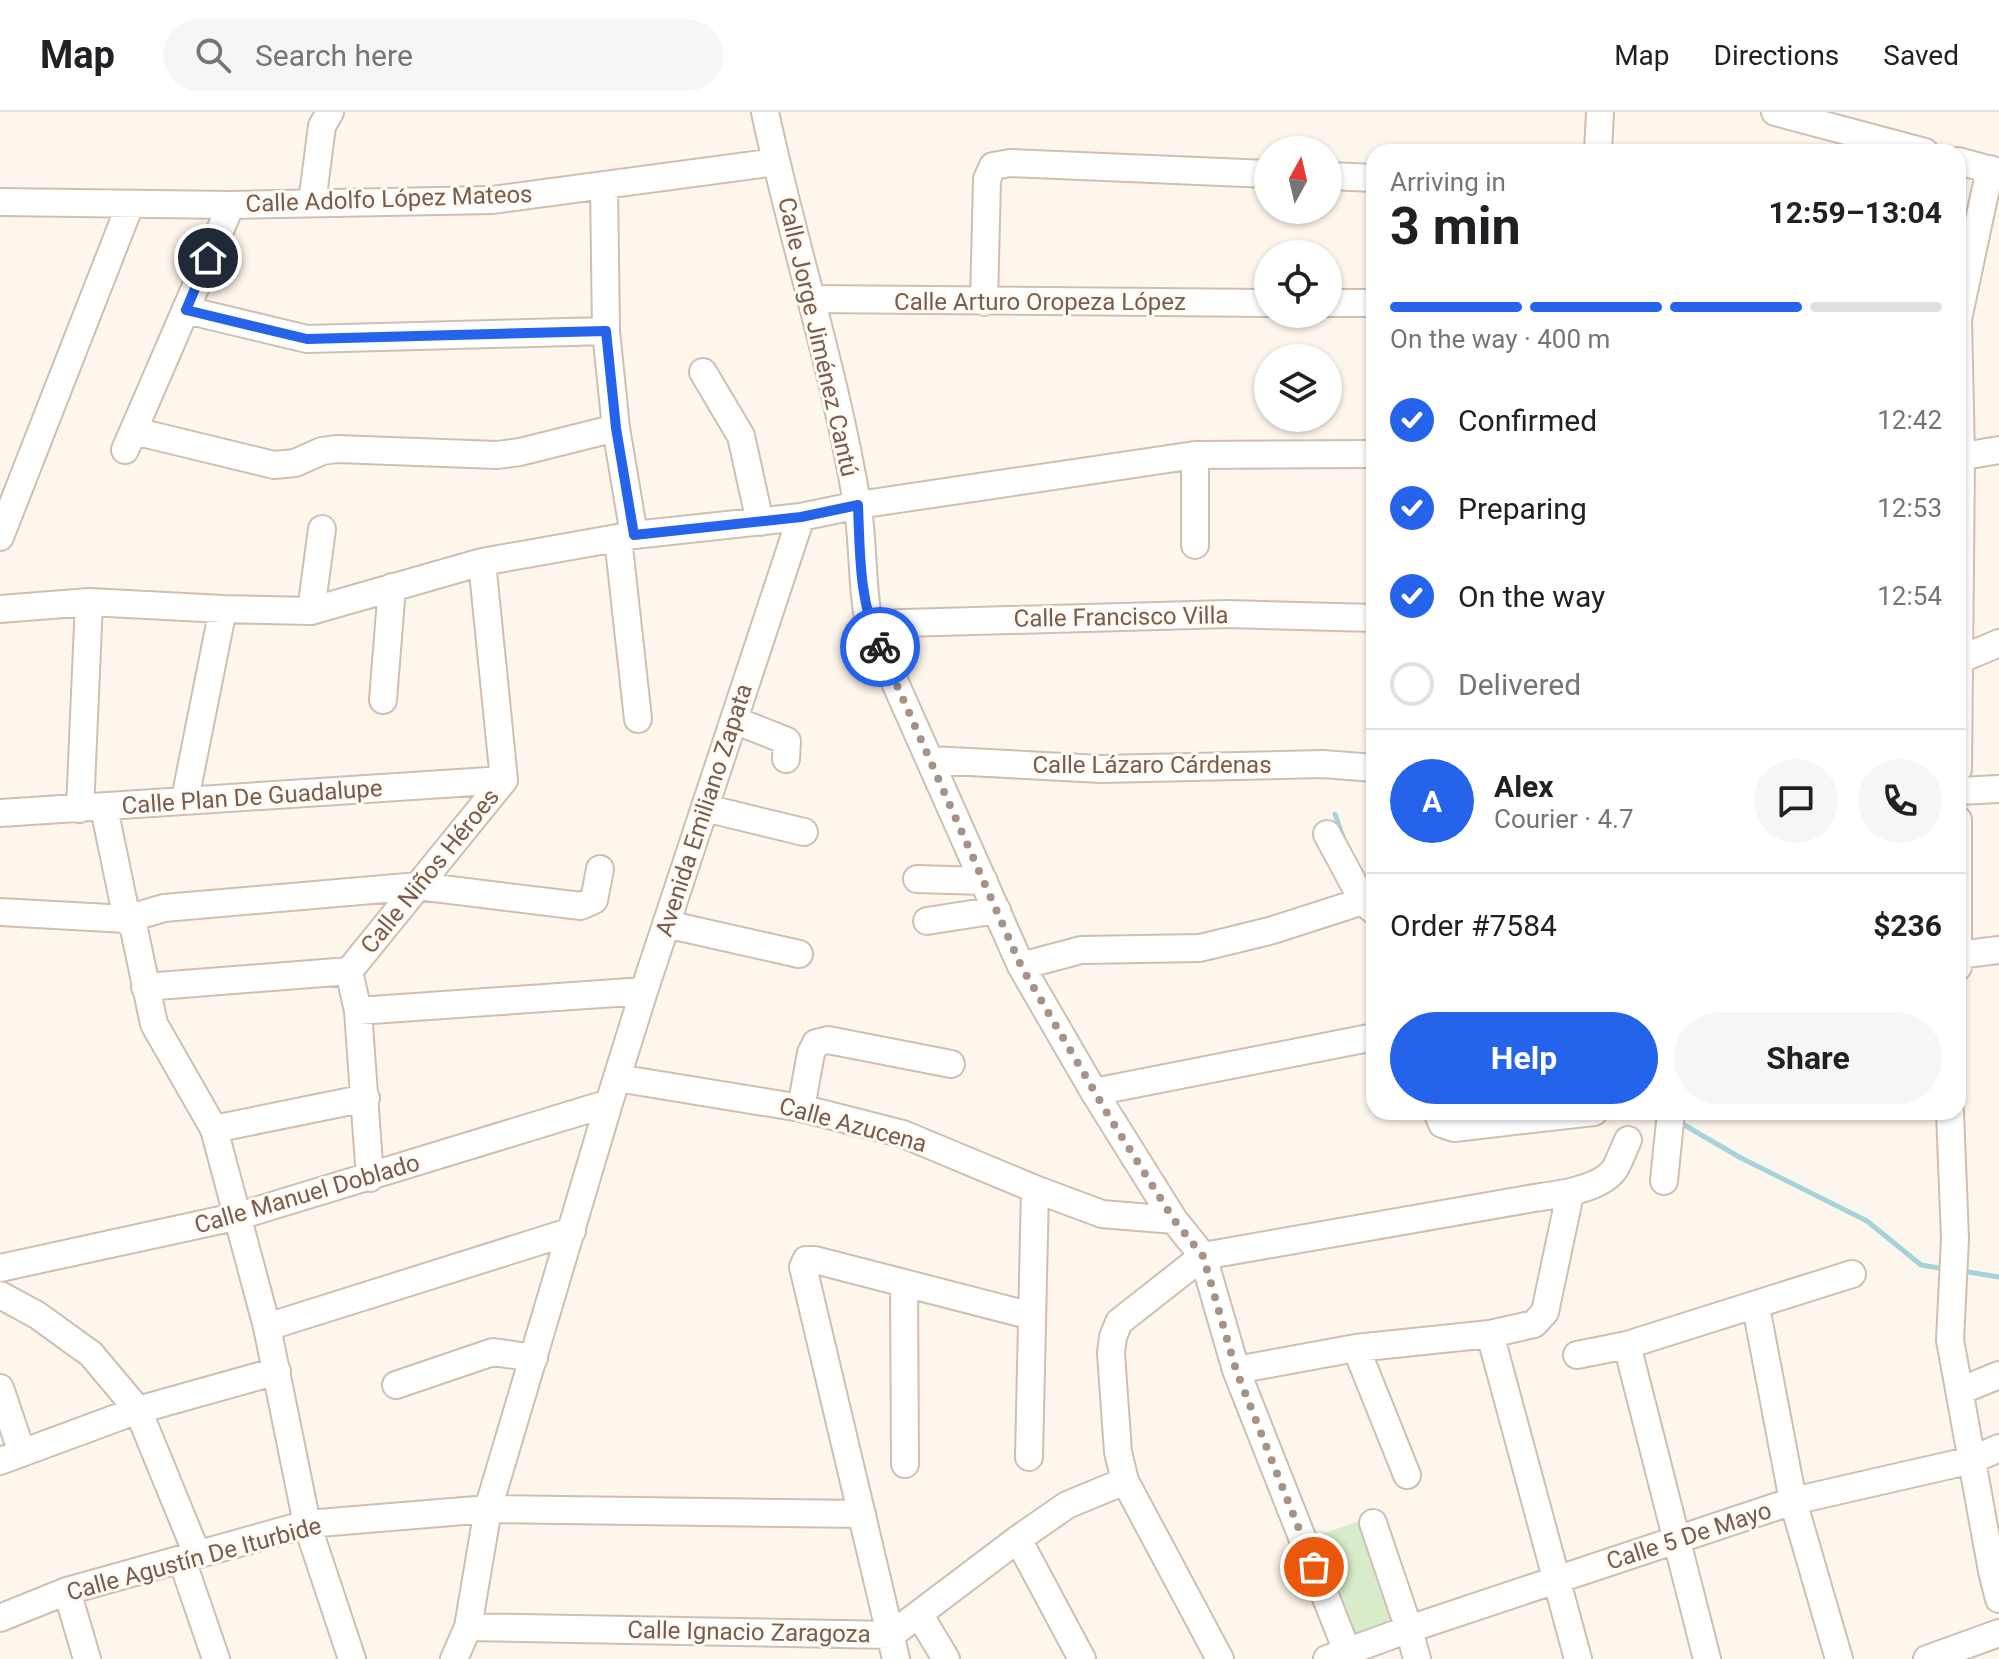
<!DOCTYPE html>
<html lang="en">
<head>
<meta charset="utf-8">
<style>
	:root { --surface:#fff; --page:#f6f6f6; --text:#202124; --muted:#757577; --line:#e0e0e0; --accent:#2563eb }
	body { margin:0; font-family:Roboto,sans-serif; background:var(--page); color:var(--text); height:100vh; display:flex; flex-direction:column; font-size:30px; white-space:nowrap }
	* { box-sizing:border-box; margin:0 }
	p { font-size:26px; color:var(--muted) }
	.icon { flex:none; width:44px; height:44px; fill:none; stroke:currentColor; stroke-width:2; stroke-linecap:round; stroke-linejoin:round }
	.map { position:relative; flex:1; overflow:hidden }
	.side { position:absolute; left:1366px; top:32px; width:600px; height:976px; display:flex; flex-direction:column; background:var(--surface); border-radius:24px; box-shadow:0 2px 6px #0004 }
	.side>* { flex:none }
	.needle { width:52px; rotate:8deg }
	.buttons { position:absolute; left:1254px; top:24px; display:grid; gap:16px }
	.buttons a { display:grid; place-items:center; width:88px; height:88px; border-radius:50%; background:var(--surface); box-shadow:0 2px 6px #0004; font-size:40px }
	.pin { position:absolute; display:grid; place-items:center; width:68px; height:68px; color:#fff; margin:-34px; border:4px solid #fff; border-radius:50%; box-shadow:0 2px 8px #0007 }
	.courier { position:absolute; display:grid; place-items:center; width:80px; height:80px; margin:-40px; border:6px solid #2563eb; border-radius:50%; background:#fff; color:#222; box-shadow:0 2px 10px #0007 }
	.overview em { font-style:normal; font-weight:700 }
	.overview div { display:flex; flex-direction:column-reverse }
	.overview { display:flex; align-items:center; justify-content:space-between; height:136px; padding:0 24px }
	h1 { font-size:52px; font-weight:700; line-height:60px }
	.bar { display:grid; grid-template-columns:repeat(4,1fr); gap:12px 8px; align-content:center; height:96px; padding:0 24px }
	.bar i { height:10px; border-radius:6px; background:var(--line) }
	.bar .current { background:var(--accent) }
	.bar p { grid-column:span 4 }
	.line { display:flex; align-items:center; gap:20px; padding:0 24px; border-top:2px solid var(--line) }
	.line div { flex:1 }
	.round { display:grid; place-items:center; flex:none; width:84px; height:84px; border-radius:42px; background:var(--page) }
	ol { padding:0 24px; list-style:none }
	li { display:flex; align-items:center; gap:24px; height:88px }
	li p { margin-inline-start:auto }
	li .icon { padding:8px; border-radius:50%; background:var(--accent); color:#fff; stroke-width:4 }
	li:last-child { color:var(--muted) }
	li i { width:44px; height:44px; border:4px solid var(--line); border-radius:50% }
	.cta { display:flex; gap:16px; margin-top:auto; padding:16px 24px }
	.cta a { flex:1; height:92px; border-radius:48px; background:var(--accent); color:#fff; font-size:32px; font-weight:700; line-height:92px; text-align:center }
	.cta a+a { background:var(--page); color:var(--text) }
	header { display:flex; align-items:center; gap:48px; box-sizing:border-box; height:112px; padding:0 40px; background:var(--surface); border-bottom:2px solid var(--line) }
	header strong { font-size:38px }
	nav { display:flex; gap:44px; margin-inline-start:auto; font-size:28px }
	.search { width:560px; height:72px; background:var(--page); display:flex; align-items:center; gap:20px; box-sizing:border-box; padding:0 28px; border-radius:44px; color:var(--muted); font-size:30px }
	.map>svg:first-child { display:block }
	.green { fill:#d8ecc9 }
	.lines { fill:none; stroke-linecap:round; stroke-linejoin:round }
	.stream { stroke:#a5d3da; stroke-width:5 }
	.minor-casing { stroke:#d1beb0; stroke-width:30 }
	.minor { stroke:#fff; stroke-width:26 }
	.done { stroke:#a89285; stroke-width:8; stroke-dasharray:0 14.4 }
	.route { stroke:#2563eb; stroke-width:10 }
	.labels { text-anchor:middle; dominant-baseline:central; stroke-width:6; stroke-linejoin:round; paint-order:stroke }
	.street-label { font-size:24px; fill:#7a5c4d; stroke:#fffaf3 }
</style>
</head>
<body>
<header>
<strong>Map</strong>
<div class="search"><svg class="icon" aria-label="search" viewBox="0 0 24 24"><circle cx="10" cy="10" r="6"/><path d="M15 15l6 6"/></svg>Search here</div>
<nav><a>Map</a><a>Directions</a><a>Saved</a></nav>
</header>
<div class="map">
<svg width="1999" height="1547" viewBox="0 0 1999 1547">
	<rect width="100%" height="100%" fill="#fdf6ec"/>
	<path class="green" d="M1368 1406 1399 1513 1356 1531 1313 1425Z"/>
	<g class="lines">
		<path class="stream" d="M1335 702 1344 728
			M1679 1010 1741 1046 1867 1109 1921 1153 1945 1157
			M1962 1159 1999 1165"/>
		<g class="minor-casing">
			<path id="minor" d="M765 0C793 131 835 259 857 391 864 431 861 471 869 512L1021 854 1094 980 1174 1108 1203 1144 1236 1258 1347 1539
				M1775 0 1925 40
				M1598 40 1600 0
				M1958 49 1999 60
				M1328 64 1374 66
				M604 73 606 219 616 316 634 423
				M0 90 231 93 492 88 776 50
				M312 91 322 14 330 0
				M812 187 1268 191
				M984 190 987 67 993 54 1010 51 1268 62
				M1328 191H1374
				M186 198 307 227 606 219
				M703 260 741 324 760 410
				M134 319 274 353 295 351 322 339 337 337 497 343 520 340 616 316
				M125 338 231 93
				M1958 345 1999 338
				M0 425 130 93
				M618 426 638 607
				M1195 433V343
				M0 497 89 490 223 497 311 499 482 450 634 423 801 405 858 393 1195 343 1374 342
				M311 499 322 417
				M869 512 1228 502 1374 506
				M1959 548 1999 531
				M383 588 392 475
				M734 608 787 629 786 647
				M931 648 1101 657 1323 652 1374 656
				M1958 657 1961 345 1958 207 1990 57
				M1958 679 1999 677
				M185 687 223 497
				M104 696 127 807 134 817 154 912 214 1017 267 1215 307 1412 352 1547
				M705 696 804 720
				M80 697 89 490
				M0 701 504 668
				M1958 708V855
				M1327 722 1363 789 1374 799
				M917 767 984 769
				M0 800 127 807 164 796 418 774 581 794 594 788 600 757
				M927 809 997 798
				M666 812 799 842
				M1958 843 1999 838
				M1021 854 1081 838 1200 836 1273 818 1363 789
				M145 875 349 859
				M358 899 644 879
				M617 966 801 996 903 1022 1035 1077 1102 1102 1174 1108
				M1094 980 1374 925
				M801 996 811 941 816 931 828 928 951 952
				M1437 1000 1442 1012 1454 1016 1594 1000
				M1950 1000 1955 1127 1950 1228 1992 1459 1999 1487
				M214 1017 366 986
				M370 1066 358 899 349 859 504 668 482 450
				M1664 1069 1671 1000
				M0 1156 239 1104 609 991
				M904 1172 905 1352
				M0 1183 37 1203 91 1242 138 1298 197 1442
				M1756 1195 1793 1389 1839 1547
				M267 1215 572 1119
				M1490 1222 1578 1547
				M1627 1233 1707 1547
				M1356 1236 1407 1363
				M1577 1243 1627 1233 1852 1162
				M1236 1258 1356 1236 1490 1222 1534 1212 1545 1200 1570 1082
				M396 1273 493 1240 534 1246
				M0 1276 22 1341
				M1960 1279 1999 1263
				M1029 1345 1035 1077
				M0 1349 138 1298 277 1259
				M1373 1411 1409 1517 1417 1547
				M1018 1427 1082 1547
				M182 1448 216 1547
				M67 1479 87 1547
				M919 1502 946 1547
				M0 1506 67 1479 307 1412 488 1397 862 1402
				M468 1515 891 1523 1018 1427 1067 1393 1125 1369
				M454 1547 468 1515 488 1397 609 991 644 879 801 405
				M896 1547 803 1155 806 1148H815L1032 1204
				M1220 1547 1125 1369 1118 1340 1111 1241 1113 1225 1119 1210 1203 1144 1534 1086C1556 1083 1599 1078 1614 1058 1620 1049 1623 1038 1628 1028
				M1327 1547 1409 1517 1793 1389 1972 1348 1999 1336
				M1927 1547 1999 1521"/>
		</g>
		<use href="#minor" class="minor"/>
	</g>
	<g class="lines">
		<path class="done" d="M880 535 1021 854 1110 1006 1174 1108 1203 1144 1236 1258 1314 1455"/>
		<path class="route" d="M208 146 186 198 307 227 606 219 616 316 634 423 801 405 858 393C860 442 859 490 880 535"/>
	</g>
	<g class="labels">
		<g class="street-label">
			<text transform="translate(389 87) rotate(-2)">Calle Adolfo López Mateos</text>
			<text x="1040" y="190">Calle Arturo Oropeza López</text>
			<text transform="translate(818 225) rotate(77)">Calle Jorge Jiménez Cantú</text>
			<text transform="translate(1121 505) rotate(-1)">Calle Francisco Villa</text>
			<text x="1152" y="653">Calle Lázaro Cárdenas</text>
			<text transform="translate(252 685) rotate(-4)">Calle Plan De Guadalupe</text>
			<text transform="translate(704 698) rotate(-72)">Avenida Emiliano Zapata</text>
			<text transform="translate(430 759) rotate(-51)">Calle Niños Héroes</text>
			<text transform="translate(853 1013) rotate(15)">Calle Azucena</text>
			<text transform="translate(307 1082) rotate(-16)">Calle Manuel Doblado</text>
			<text transform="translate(1689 1424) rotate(-18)">Calle 5 De Mayo</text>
			<text transform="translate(194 1447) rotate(-15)">Calle Agustín De Iturbide</text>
			<text transform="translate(749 1520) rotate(1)">Calle Ignacio Zaragoza</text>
		</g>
	</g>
</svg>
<div class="buttons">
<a><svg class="needle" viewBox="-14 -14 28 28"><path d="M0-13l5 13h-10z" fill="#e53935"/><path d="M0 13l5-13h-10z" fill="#757577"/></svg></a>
<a><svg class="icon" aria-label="locate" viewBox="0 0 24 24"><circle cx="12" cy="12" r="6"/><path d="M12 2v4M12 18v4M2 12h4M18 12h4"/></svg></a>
<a><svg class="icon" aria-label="layers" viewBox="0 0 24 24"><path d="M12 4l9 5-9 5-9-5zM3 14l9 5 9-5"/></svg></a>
</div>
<div class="pin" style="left:1314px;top:1455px;background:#ea580c"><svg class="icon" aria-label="bag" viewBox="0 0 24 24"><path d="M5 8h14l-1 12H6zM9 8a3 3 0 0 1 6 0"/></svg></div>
<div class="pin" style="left:208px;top:146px;background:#1f2937"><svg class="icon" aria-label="home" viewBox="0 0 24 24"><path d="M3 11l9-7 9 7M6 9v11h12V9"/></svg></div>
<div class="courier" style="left:880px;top:535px"><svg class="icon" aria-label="bike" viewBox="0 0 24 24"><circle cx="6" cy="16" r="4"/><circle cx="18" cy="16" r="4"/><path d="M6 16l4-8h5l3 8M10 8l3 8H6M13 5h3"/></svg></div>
<section class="side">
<div class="overview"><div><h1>3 min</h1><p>Arriving in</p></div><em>12:59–13:04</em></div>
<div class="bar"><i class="current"></i><i class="current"></i><i class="current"></i><i></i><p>On the way · 400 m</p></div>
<ol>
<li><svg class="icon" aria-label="check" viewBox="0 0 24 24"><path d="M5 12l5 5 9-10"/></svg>Confirmed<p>12:42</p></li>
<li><svg class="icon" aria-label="check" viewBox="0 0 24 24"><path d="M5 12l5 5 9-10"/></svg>Preparing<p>12:53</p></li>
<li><svg class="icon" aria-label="check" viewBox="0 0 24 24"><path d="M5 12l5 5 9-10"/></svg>On the way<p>12:54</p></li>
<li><i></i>Delivered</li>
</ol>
<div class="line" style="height:144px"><b class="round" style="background:var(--accent);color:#fff">A</b><div><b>Alex</b><p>Courier · 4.7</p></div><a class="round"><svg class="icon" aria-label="chat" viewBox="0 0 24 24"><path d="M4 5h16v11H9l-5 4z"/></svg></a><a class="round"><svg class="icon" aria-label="phone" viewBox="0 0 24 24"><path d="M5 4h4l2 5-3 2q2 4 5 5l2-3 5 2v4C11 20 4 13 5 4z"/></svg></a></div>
<div class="line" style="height:104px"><div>Order #7584</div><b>$236</b></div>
<div class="cta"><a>Help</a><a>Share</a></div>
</section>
</div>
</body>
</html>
